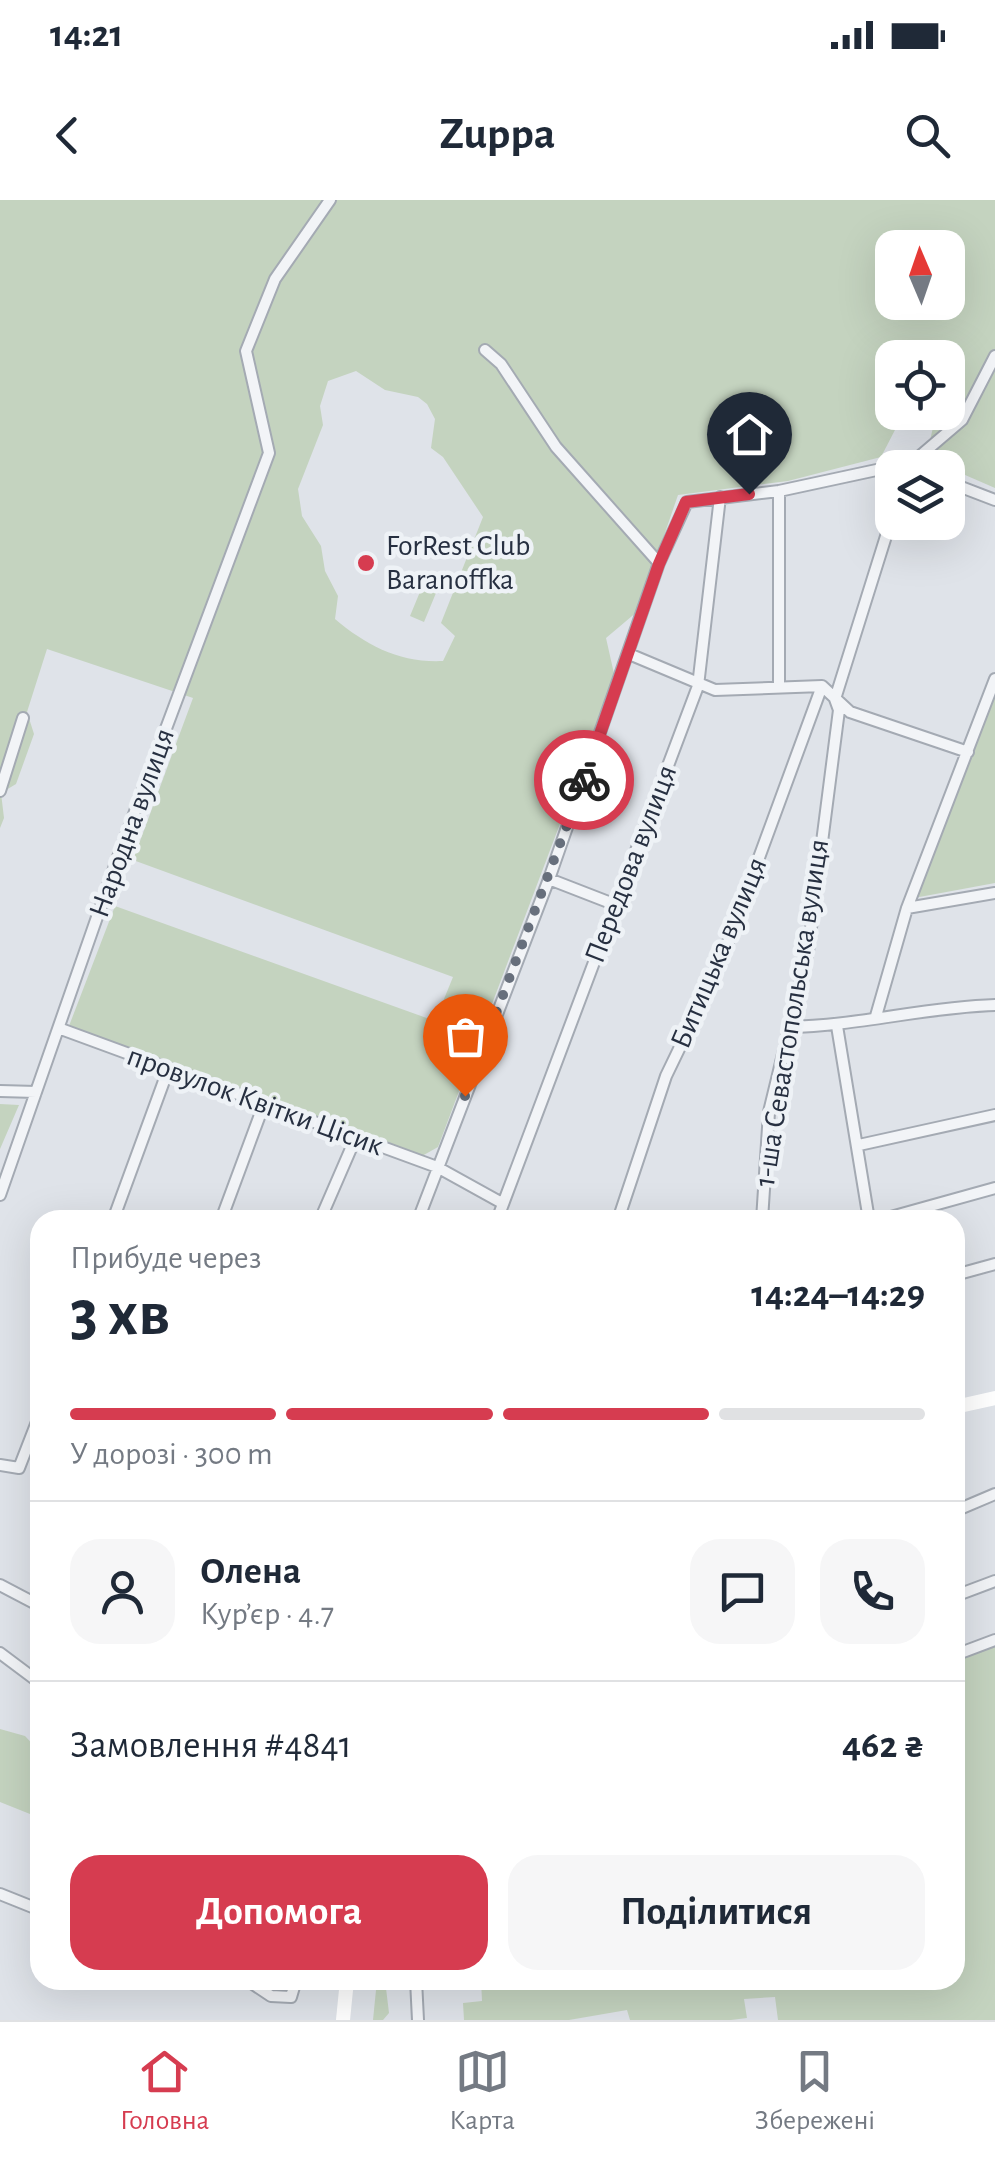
<!DOCTYPE html>
<html lang="uk">
<head>
<meta charset="utf-8">
<style>
	:root { --surface:#fff; --page:#f6f6f7; --text:#1f2937; --muted:#747a83; --line:#e0e1e3; --accent:#d63c50 }
	body { margin:0; font-family:"Alegreya Sans",sans-serif; background:var(--page); color:var(--text); height:100vh; display:flex; flex-direction:column; font-size:38px; white-space:nowrap }
	* { box-sizing:border-box; margin:0 }
	p { font-size:32px; color:var(--muted) }
	.icon { flex:none; width:55px; height:55px; fill:none; stroke:currentColor; stroke-width:2; stroke-linecap:round; stroke-linejoin:round }
	.map { position:relative; flex:1; overflow:hidden }
	.panel { position:absolute; left:30px; top:1010px; width:935px; height:780px; display:flex; flex-direction:column; background:var(--surface); border-radius:30px; box-shadow:0 10px 40px #0002 }
	.panel>* { flex:none }
	.needle { width:65px; rotate:358deg }
	.controls { position:absolute; left:875px; top:30px; display:grid; gap:20px }
	.controls a { display:grid; place-items:center; width:90px; height:90px; border-radius:20px; background:var(--surface); box-shadow:0 10px 40px #0002; font-size:50px }
	.pin { position:absolute; display:grid; place-items:center; width:85px; height:85px; color:#fff; margin:-102px -42px; border-radius:50% 50% 50% 0; rotate:-45deg; box-shadow:0 0 10px #0007 }
	.pin .icon { rotate:45deg }
	.courier { position:absolute; display:grid; place-items:center; width:100px; height:100px; margin:-50px; border:8px solid #d63c50; border-radius:50%; background:#fff; color:#222; box-shadow:0 2px 12px #0007 }
	.overview em { font-style:normal; font-weight:700 }
	.overview div { display:flex; flex-direction:column-reverse }
	.overview { display:flex; align-items:center; justify-content:space-between; height:170px; padding:0 40px }
	h1 { font-size:65px; font-weight:700; line-height:75px }
	.bar { display:grid; grid-template-columns:repeat(4,1fr); gap:15px 10px; align-content:center; height:120px; padding:0 40px }
	.bar i { height:12px; border-radius:8px; background:var(--line) }
	.bar .current { background:var(--accent) }
	.bar p { grid-column:span 4 }
	.line { display:flex; align-items:center; gap:25px; padding:0 40px; border-top:2px solid var(--line) }
	.line div { flex:1 }
	.round { display:grid; place-items:center; flex:none; width:105px; height:105px; border-radius:30px; background:var(--page) }
	.primary-button { display:flex; gap:20px; margin-top:auto; padding:20px 40px }
	.primary-button a { flex:1; height:115px; border-radius:30px; background:var(--accent); color:#fff; font-size:40px; font-weight:700; line-height:115px; text-align:center }
	.primary-button a+a { background:var(--page); color:var(--text) }
	.status { display:flex; justify-content:space-between; align-items:center; height:70px; padding:0 50px; background:var(--surface); direction:ltr }
	.status svg { height:28px; fill:currentColor }
	header { display:flex; justify-content:space-between; align-items:center; height:130px; padding:0 40px; background:var(--surface); font-size:45px; font-weight:700 }
	.dock { display:flex; justify-content:space-around; align-items:center; height:140px; border-top:2px solid var(--line); background:var(--surface); font-size:28px; color:var(--muted) }
	.dock a { display:grid; justify-items:center; gap:5px }
	.dock .current { color:var(--accent) }
	.map>svg:first-child { display:block }
	.green { fill:#c4d3bf; fill-rule:evenodd }
	.lines { fill:none; stroke-linecap:round; stroke-linejoin:round }
	.minor-casing { stroke:#a4aab3; stroke-width:14 }
	.minor { stroke:#f2f4f7; stroke-width:10 }
	.secondary { stroke:#fff; stroke-width:14 }
	.done { stroke:#676f7c; stroke-width:10; stroke-dasharray:0 18 }
	.route { stroke:#d63c50; stroke-width:12 }
	.poi-dot { fill:#d63c50; stroke:#eef2f6; stroke-width:4 }
	.labels { text-anchor:middle; dominant-baseline:central; stroke-width:9; stroke-linejoin:round; paint-order:stroke }
	.poi-label { font-size:30px; fill:#273041; stroke:#eef2f6; text-anchor:start }
	.street-label { font-size:30px; fill:#273041; stroke:#eef2f6 }
</style>
</head>
<body>
<div class="status"><b>14:21</b><svg viewBox="0 0 49 12"><path d="M0 12V9h3v3zM5 12V6h3v6zM10 12V3h3v9zM15 12V0h3v12zM26 1h20v11H26zM47 4h2v5h-2z"/></svg></div>
<header><svg class="icon" aria-label="back" viewBox="0 0 24 24"><path d="M15 5l-7 7 7 7"/></svg>Zuppa<svg class="icon" aria-label="search" viewBox="0 0 24 24"><circle cx="10" cy="10" r="6"/><path d="M15 15l6 6"/></svg></header>
<div class="map">
<svg width="995" height="1820" viewBox="0 0 995 1820">
	<rect width="100%" height="100%" fill="#dfe3e9"/>
	<path class="green" d="M0 0H995V288L926 258 934 223 896 228 881 257 788 281 678 295 638 411 606 438 615 478 438 947 422 956 69 826 115 706 435 821 453 777 133 660 193 498 47 449 27 512 34 534 16 584 1 593 4 618 0 628ZM892 48H948V102H892ZM892 158H948V212H892ZM356 171 385 190 418 197 427 204 435 219 431 248 443 257 483 317 441 423 455 436 443 461C400 463 367 446 335 419L338 396 325 371 321 346 302 316 298 289 323 225 320 206 328 181Z
		M422 387 436 393 424 422 410 416Z
		M995 489V683L914 698Z
		M0 904 19 905 0 949Z
		M995 1440V1820H778L775 1797 744 1799 747 1818 731 1820H630L627 1810 569 1820H464L463 1803 482 1801 481 1780H955V1455Z
		M0 1529 25 1536 40 1552V1618L0 1602Z
		M377 1780H385L389 1813 383 1820H373Z"/>
	<g class="lines">
		<g class="minor-casing">
			<path id="minor" d="M485 150 501 164 556 247 659 363
				M907 267 962 220 995 156
				M948 282 995 300
				M779 291V486
				M629 454 715 490 822 486 850 512 968 552
				M0 591 23 518
				M549 679 616 705
				M907 708 995 693
				M876 816 907 708 995 479
				M837 826 869 1020
				M788 827C858 826 925 807 995 805
				M61 829 437 967 502 1003
				M0 891 36 892
				M859 945 995 915
				M0 995 118 657 269 253 246 151 275 79 330 0
				M113 1020 168 870
				M221 1020 264 904
				M320 1020 356 937
				M418 1020 549 679 659 363 687 302 779 291 909 263 918 268
				M497 1020 698 486 720 297
				M618 1020 666 876 720 764 822 486
				M762 1020 769 912 808 751 839 510 835 499 892 317
				M880 1020 995 988
				M955 1075 995 1064
				M0 1265 19 1268 40 1214
				M955 1311 995 1294
				M0 1385 40 1406
				M955 1396 995 1381
				M0 1453 40 1483
				M955 1455 995 1440
				M0 1694 40 1710
				M247 1780 271 1796 291 1797 296 1780
				M416 1780 418 1820"/>
		</g>
		<use href="#minor" class="minor"/>
		<path class="secondary" d="M955 1207 995 1198
			M343 1820 347 1780"/>
	</g>
	<g class="lines">
		<path class="done" d="M465 896 584 580"/>
		<path class="route" d="M584 580 659 364 686 302 749 294"/>
	</g>
	<circle class="poi-dot" cx="366" cy="363" r="10"/>
	<g class="labels">
		<g class="poi-label">
			<text x="386" y="346">ForRest Club<tspan x="386" dy="34">Baranoffka</tspan></text>
		</g>
		<g class="street-label">
			<text transform="translate(132 623) rotate(-70)">Народна вулиця</text>
			<text transform="translate(631 664) rotate(-69)">Передова вулиця</text>
			<text transform="translate(719 753) rotate(-67)">Битицька вулиця</text>
			<text transform="translate(792 813) rotate(-81)">1-ша Севастопольська вулиця</text>
			<text transform="translate(255 901) rotate(20)">провулок Квітки Цісик</text>
		</g>
	</g>
</svg>
<div class="controls">
<a><svg class="needle" viewBox="-14 -14 28 28"><path d="M0-13l5 13h-10z" fill="#e53935"/><path d="M0 13l5-13h-10z" fill="#747a83"/></svg></a>
<a><svg class="icon" aria-label="locate" viewBox="0 0 24 24"><circle cx="12" cy="12" r="6"/><path d="M12 2v4M12 18v4M2 12h4M18 12h4"/></svg></a>
<a><svg class="icon" aria-label="layers" viewBox="0 0 24 24"><path d="M12 4l9 5-9 5-9-5zM3 14l9 5 9-5"/></svg></a>
</div>
<div class="pin" style="left:465px;top:896px;background:#ea580c"><svg class="icon" aria-label="bag" viewBox="0 0 24 24"><path d="M5 8h14l-1 12H6zM9 8a3 3 0 0 1 6 0"/></svg></div>
<div class="pin" style="left:749px;top:294px;background:#1f2937"><svg class="icon" aria-label="home" viewBox="0 0 24 24"><path d="M3 11l9-7 9 7M6 9v11h12V9"/></svg></div>
<div class="courier" style="left:584px;top:580px"><svg class="icon" aria-label="bike" viewBox="0 0 24 24"><circle cx="6" cy="16" r="4"/><circle cx="18" cy="16" r="4"/><path d="M6 16l4-8h5l3 8M10 8l3 8H6M13 5h3"/></svg></div>
<section class="panel">
<div class="overview"><div><h1>3 хв</h1><p>Прибуде через</p></div><em>14:24–14:29</em></div>
<div class="bar"><i class="current"></i><i class="current"></i><i class="current"></i><i></i><p>У дорозі · 300 m</p></div>
<div class="line" style="height:180px"><a class="round"><svg class="icon" aria-label="person" viewBox="0 0 24 24"><circle cx="12" cy="8" r="4"/><path d="M4 21q1-7 8-7t8 7"/></svg></a><div><b>Олена</b><p>Кур’єр · 4.7</p></div><a class="round"><svg class="icon" aria-label="chat" viewBox="0 0 24 24"><path d="M4 5h16v11H9l-5 4z"/></svg></a><a class="round"><svg class="icon" aria-label="phone" viewBox="0 0 24 24"><path d="M5 4h4l2 5-3 2q2 4 5 5l2-3 5 2v4C11 20 4 13 5 4z"/></svg></a></div>
<div class="line" style="height:130px"><div>Замовлення #4841</div><b>462 ₴</b></div>
<div class="primary-button"><a>Допомога</a><a>Поділитися</a></div>
</section>
</div>
<nav class="dock">
<a class="current"><svg class="icon" aria-label="home" viewBox="0 0 24 24"><path d="M3 11l9-7 9 7M6 9v11h12V9"/></svg>Головна</a>
<a><svg class="icon" aria-label="map" viewBox="0 0 24 24"><path d="M3 6l6-2 6 2 6-2v14l-6 2-6-2-6 2zM9 4v14M15 6v14"/></svg>Карта</a>
<a><svg class="icon" aria-label="saved" viewBox="0 0 24 24"><path d="M7 4h10v16l-5-4-5 4z"/></svg>Збережені</a>
</nav>
</body>
</html>
